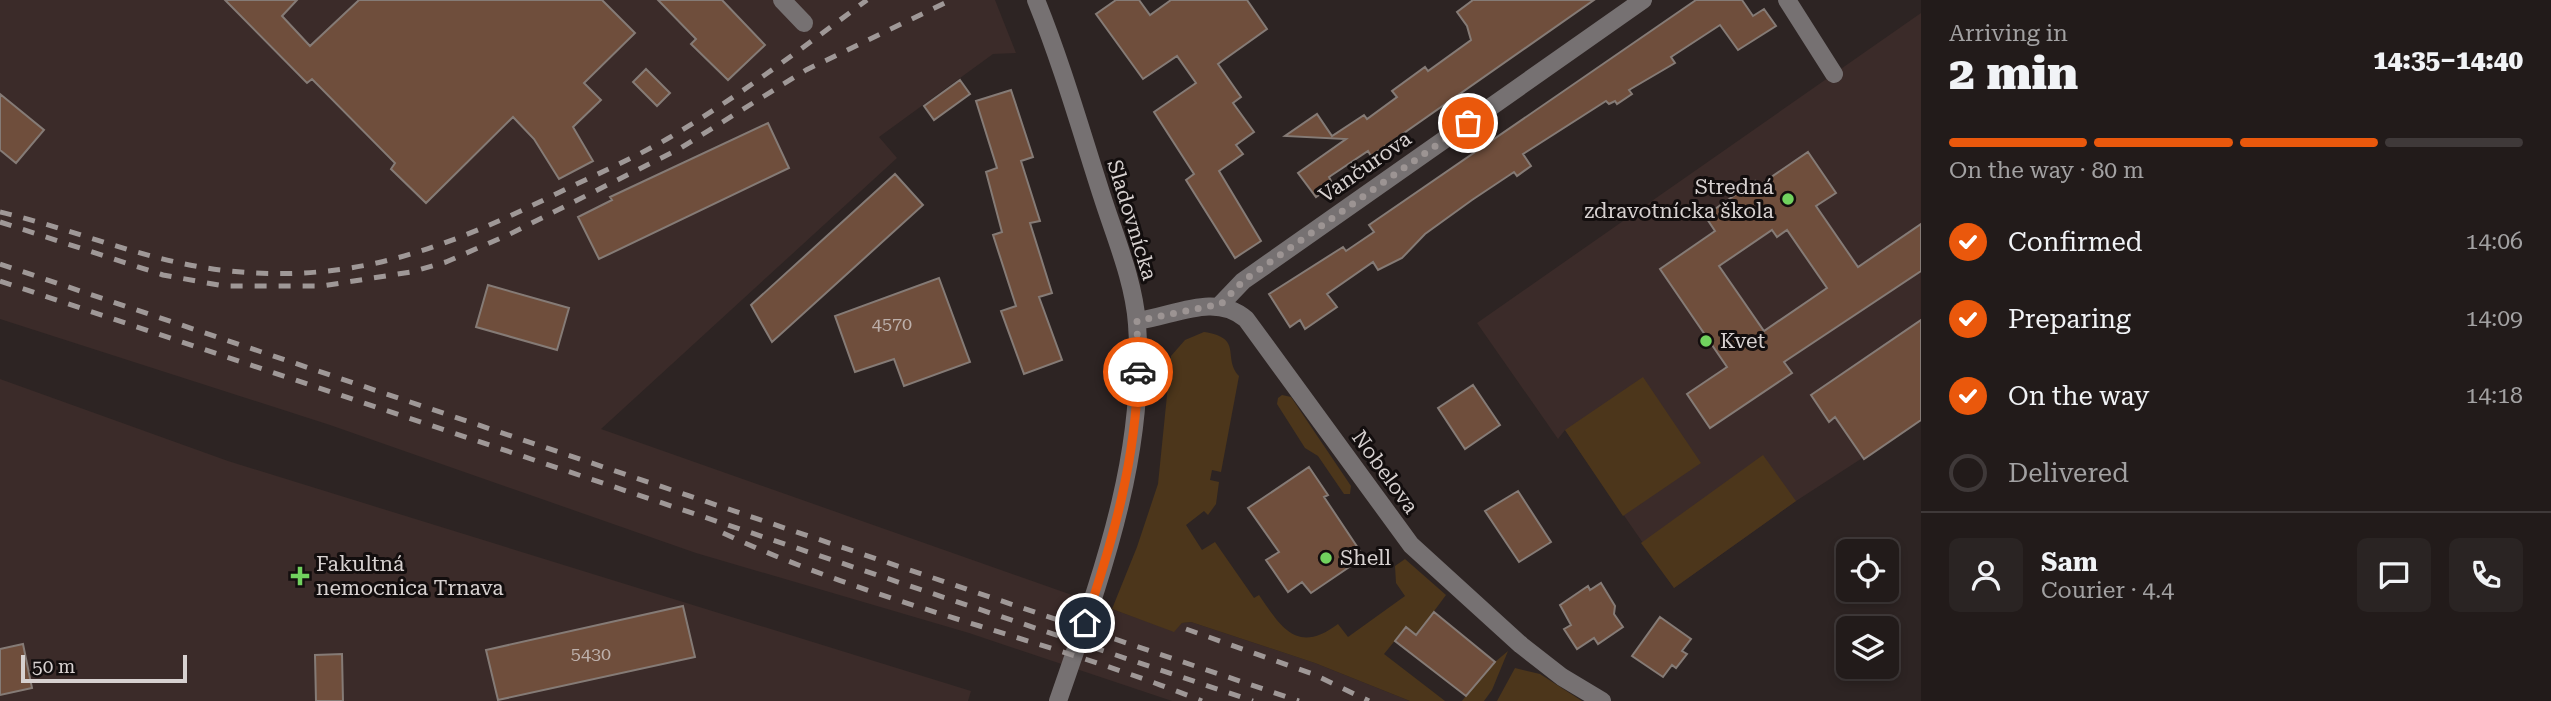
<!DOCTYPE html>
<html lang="en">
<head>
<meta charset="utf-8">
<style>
	:root { --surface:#221b1a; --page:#2a2423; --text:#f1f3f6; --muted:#a2a1a2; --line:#3f3939; --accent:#ea580c }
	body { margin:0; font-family:"Roboto Serif",serif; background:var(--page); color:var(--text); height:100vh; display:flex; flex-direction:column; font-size:26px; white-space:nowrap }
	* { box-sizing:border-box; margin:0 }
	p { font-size:23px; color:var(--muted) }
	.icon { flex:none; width:38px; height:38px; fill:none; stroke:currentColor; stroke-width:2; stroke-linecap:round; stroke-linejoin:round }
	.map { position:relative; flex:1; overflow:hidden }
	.details { display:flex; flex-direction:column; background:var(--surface); width:630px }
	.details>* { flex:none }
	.controls { position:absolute; left:1836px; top:539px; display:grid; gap:14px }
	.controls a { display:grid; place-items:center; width:63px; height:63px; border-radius:10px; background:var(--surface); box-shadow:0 4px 10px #0003,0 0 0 2px var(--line); font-size:35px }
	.scale { position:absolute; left:21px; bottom:18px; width:166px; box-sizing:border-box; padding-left:7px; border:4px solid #d7d1d0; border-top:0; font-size:19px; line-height:24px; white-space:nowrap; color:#d7d1d0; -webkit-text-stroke:5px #130e0e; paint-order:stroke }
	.pin { position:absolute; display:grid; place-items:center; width:60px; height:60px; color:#fff; margin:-30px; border:4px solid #fff; border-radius:50%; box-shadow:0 2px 7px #0007 }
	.courier { position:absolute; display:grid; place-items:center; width:70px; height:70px; margin:-35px; border:5px solid #ea580c; border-radius:50%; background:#fff; color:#222; box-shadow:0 2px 9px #0007 }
	.summary em { font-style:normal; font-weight:800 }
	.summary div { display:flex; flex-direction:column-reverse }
	.summary { display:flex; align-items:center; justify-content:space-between; height:119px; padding:0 28px }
	h1 { font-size:46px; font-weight:800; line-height:52px }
	.bar { display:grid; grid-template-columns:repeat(4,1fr); gap:10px 7px; align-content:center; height:84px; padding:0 28px }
	.bar i { height:9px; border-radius:5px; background:var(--line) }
	.bar .selected { background:var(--accent) }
	.bar p { grid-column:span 4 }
	.line { display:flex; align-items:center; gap:18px; padding:0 28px; border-top:2px solid var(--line) }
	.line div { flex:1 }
	.round { display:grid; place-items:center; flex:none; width:74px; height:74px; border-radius:10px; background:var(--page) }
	ol { padding:0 28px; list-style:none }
	li { display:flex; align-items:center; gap:21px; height:77px }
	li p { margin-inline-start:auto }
	li .icon { padding:7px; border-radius:50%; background:var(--accent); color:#fff; stroke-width:4 }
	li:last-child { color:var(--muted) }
	li i { width:38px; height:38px; border:4px solid var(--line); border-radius:50% }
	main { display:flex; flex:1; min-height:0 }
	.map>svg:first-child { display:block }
	.built { fill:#3b2b29 }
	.green { fill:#4c361b }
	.building { fill:#6f4e3c; stroke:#857b76; stroke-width:2; fill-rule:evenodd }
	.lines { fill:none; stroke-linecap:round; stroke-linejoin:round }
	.minor { stroke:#767172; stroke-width:18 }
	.rail { stroke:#9f9897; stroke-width:5; stroke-dasharray:12 12; stroke-linecap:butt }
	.done { stroke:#9c9493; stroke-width:7; stroke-dasharray:0 12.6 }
	.route { stroke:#ea580c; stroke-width:9 }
	.poi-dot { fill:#71d25e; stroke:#130e0e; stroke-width:2.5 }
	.labels { text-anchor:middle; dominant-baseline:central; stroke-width:6; stroke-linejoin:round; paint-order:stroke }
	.number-label { font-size:18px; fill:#bdb0ab }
	.street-label { font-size:21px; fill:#d7d1d0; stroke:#130e0e }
	.poi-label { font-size:21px; fill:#d7d1d0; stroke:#130e0e; text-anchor:start }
</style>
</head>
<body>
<main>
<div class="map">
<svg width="1921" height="701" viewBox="0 0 1921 701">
	<rect width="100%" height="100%" fill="#2d2423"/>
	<path class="built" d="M0 0H995L1016 53 993 54 879 137 897 158 601 429 1174 631 1182 623 1191 622 1315 663 1410 701H1172L969 633 696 553 330 425 0 319Z
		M1921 13V420L1796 501 1674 588 1565 430 1558 439 1477 323Z
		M0 379 228 461 971 691 968 701H0Z"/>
	<path class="green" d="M1204 332C1244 338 1222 357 1239 376L1221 472 1212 470 1210 480 1219 482 1216 504 1208 515 1204 511 1186 525 1202 550 1215 542 1254 598 1259 595C1282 629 1298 654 1338 624L1348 637 1405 596 1396 583 1395 566 1405 559 1446 595 1423 626 1495 662 1508 651 1492 690 1484 701H1462L1476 682 1406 627 1384 654 1445 701H1410L1315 663 1191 622 1182 623 1174 632 1112 609 1137 547 1158 484 1171 356 1185 340Z
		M1643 377 1701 463 1623 516 1565 430Z
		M1282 395 1291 397 1351 486 1350 494H1344L1318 456 1305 448 1277 404 1278 398Z
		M1763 455 1796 501 1674 588 1641 543Z
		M1515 668 1540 674 1582 701H1497Z"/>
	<path class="building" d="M225 0H297L282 16 310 46 359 0H602L635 33 584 83 601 100 573 127 593 161 559 179 534 139 513 117 426 203 391 169 395 163 312 79 307 83Z
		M658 0H722L765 45 728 80 691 44 696 39Z
		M1116 0H1139L1150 15 1171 0H1247L1267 29 1218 64 1241 97 1233 103 1254 132 1236 145 1243 154 1219 171 1261 241 1235 258 1186 180 1194 174 1154 112 1196 83 1177 56 1143 79 1096 14Z
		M1473 0H1594L1371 156 1368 151 1329 177 1333 185 1316 197 1298 173 1346 139 1285 136 1317 114 1332 136 1364 115 1367 119 1397 97 1392 91 1425 67 1428 71 1471 40 1467 26 1457 12Z
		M1696 0H1742L1753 16 1764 9 1776 26 1738 50 1720 25 1671 57 1675 63 1629 90 1632 94 1617 104 1615 101 1609 104 1606 101 1523 154 1531 166 1517 176 1514 172 1472 200 1425 234 1402 258 1378 270 1373 262 1327 294 1337 307 1305 329 1300 320 1290 327 1269 294 1343 247 1346 251 1374 232 1369 225Z
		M646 69 670 93 657 106 633 82Z
		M960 80 970 94 934 120 924 106Z
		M1011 90 1033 157 1021 161 1040 221 1030 223 1052 293 1039 297 1062 360 1024 374 1001 311 1016 306 993 235 1002 232 986 172 997 168 976 101Z
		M0 94 44 130 16 163 0 150Z
		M768 123 789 168 599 259 578 217 612 200 610 197Z
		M1808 152 1836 193 1816 206 1858 267 1921 224V271L1784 362 1792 373 1710 428 1687 394 1727 367 1660 269 1715 231 1705 216 1755 181 1758 186ZM1772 230 1777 237 1787 230 1827 288 1764 331 1719 266Z
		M895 174 923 205 772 342 751 305Z
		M939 278 970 362 904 386 894 359 855 372 835 316Z
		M488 285 569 308 557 350 476 327Z
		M1921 320V420L1864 459 1835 417 1829 422 1811 395Z
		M1473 385 1500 425 1465 449 1438 408Z
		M1309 467 1328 495 1324 497 1364 557 1311 593 1302 582 1288 592 1266 560 1279 552 1248 508Z
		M1518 491 1551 542 1519 562 1485 511Z
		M1601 583 1615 606 1614 614 1623 627 1598 644 1594 638 1577 649 1564 629 1571 625 1560 605 1588 586 1590 590Z
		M683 606 695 657 498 700 486 650Z
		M1434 612 1495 662 1466 696 1395 641 1406 627 1416 635Z
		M1660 617 1691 639 1682 651 1687 654 1676 668 1672 665 1663 677 1632 656Z
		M23 644 32 688 0 695V649Z
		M342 654 343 701H316L315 655Z"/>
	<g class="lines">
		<path class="minor" d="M782 0 804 23
			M1036 0C1062 64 1081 131 1102 196 1115 237 1134 281 1137 324 1147 456 1100 579 1058 701
			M1787 0 1834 74
			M1221 304 1243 281 1643 0
			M1137 321C1174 316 1215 292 1246 319L1411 545 1521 645 1562 677 1602 701"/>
		<path class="rail" d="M0 212C77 230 150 263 230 271 356 284 448 247 558 193 595 175 632 159 667 139 737 98 802 48 867 0
			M0 222 163 275 224 286H322L411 272 446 262 510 234 679 149 806 70 951 0
			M0 264 1299 701
			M0 281 1253 701
			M723 533C877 605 1045 638 1202 701
			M1186 629 1313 674 1369 701"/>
	</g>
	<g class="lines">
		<path class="done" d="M1138 372 1137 321 1221 304 1243 281 1468 123"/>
		<path class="route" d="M1085 623C1113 541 1136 459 1138 372"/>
	</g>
	<g class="poi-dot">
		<circle cx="1788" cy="199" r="7"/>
		<circle cx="1706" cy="341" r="7"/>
		<circle cx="1326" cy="558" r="7"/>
		<path d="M296.5 565.5h7v7h7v7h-7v7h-7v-7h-7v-7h7z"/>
	</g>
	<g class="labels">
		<g class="number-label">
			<text x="892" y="323">4570</text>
			<text x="591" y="653">5430</text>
		</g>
		<g class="street-label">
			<text transform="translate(1365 167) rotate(-35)">Vančurova</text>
			<text transform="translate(1132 220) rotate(73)">Sladovnícka</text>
			<text transform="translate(1385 472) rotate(54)">Nobelova</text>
		</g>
		<g class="poi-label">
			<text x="1774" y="187" text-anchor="end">Stredná<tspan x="1774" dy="24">zdravotnícka škola</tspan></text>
			<text x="1720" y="341">Kvet</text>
			<text x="1340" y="558">Shell</text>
			<text x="316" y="564">Fakultná<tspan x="316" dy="24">nemocnica Trnava</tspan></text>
		</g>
	</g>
</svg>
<div class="controls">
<a><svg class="icon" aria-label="locate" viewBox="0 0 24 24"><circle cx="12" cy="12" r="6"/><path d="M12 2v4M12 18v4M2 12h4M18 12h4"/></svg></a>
<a><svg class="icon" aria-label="layers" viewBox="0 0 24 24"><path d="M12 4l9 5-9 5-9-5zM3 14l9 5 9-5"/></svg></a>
</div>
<div class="scale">50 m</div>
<div class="pin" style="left:1468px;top:123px;background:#ea580c"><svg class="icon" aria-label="bag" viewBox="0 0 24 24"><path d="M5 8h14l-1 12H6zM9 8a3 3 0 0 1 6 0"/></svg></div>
<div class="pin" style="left:1085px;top:623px;background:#1f2937"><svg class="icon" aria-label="home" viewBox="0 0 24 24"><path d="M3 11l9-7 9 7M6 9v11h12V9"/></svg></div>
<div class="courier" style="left:1138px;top:372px"><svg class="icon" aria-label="car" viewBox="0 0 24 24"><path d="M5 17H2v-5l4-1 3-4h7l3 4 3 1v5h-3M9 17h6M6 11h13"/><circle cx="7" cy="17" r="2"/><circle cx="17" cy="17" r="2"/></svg></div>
</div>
<section class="details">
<div class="summary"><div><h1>2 min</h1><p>Arriving in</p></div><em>14:35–14:40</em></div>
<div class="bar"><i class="selected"></i><i class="selected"></i><i class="selected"></i><i></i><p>On the way · 80 m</p></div>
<ol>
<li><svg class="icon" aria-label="check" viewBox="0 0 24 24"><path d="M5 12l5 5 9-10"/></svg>Confirmed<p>14:06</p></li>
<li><svg class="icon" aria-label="check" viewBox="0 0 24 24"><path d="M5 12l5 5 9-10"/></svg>Preparing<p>14:09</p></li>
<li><svg class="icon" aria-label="check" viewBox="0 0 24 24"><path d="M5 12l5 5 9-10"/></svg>On the way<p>14:18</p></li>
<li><i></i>Delivered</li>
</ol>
<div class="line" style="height:126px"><a class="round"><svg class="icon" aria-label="person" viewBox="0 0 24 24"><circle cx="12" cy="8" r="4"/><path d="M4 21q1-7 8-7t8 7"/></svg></a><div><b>Sam</b><p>Courier · 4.4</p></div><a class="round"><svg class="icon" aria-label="chat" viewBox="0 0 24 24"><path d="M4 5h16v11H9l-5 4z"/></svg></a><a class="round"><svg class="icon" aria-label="phone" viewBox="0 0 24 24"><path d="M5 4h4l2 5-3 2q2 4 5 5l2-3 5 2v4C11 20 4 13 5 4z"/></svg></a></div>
</section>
</main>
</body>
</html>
